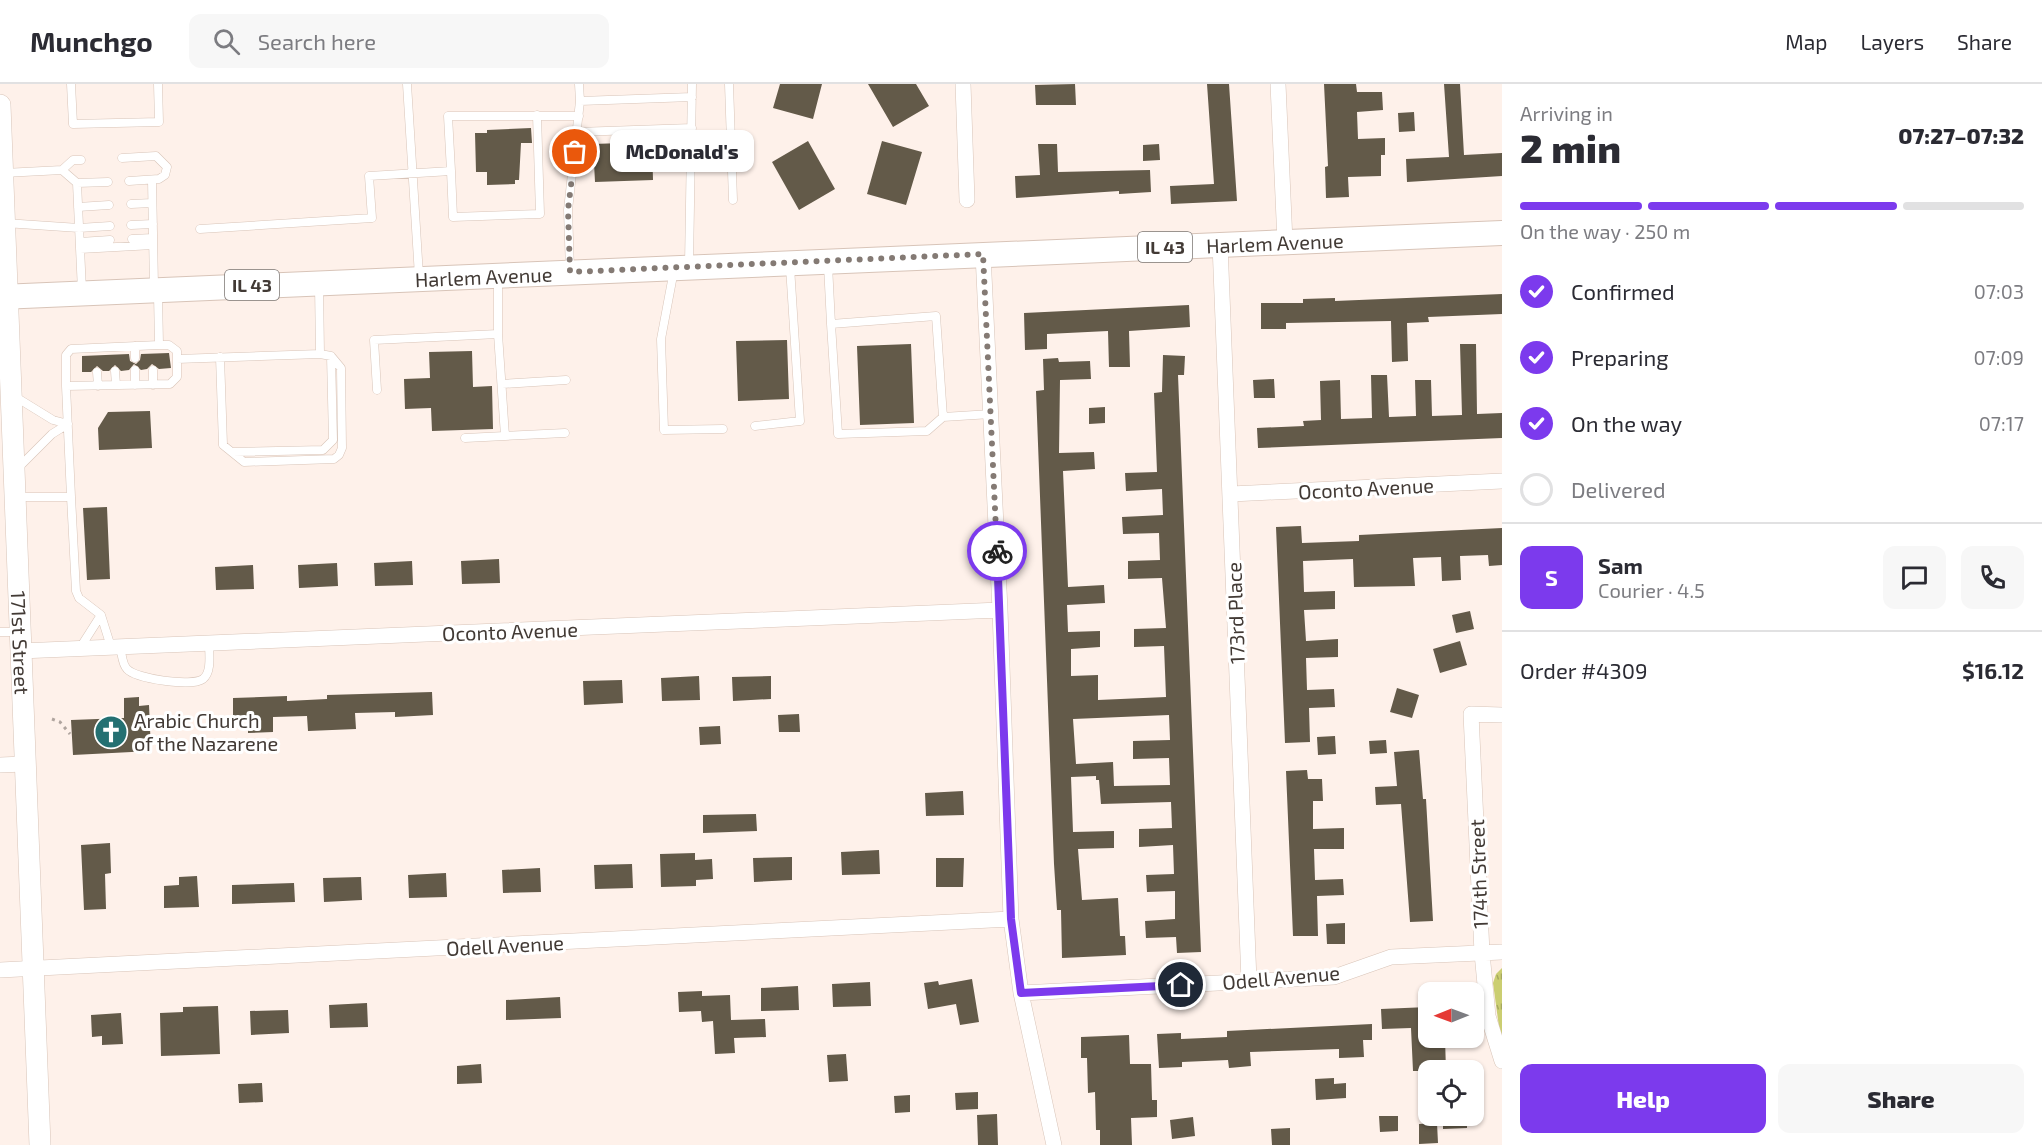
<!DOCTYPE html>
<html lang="en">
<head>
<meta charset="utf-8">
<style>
	:root { --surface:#fff; --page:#f7f7f7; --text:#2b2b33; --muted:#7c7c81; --line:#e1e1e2; --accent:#7c3aed }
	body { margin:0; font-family:"Exo 2",sans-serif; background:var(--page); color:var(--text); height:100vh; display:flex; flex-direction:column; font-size:22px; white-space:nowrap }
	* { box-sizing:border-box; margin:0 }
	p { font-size:20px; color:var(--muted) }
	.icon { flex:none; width:33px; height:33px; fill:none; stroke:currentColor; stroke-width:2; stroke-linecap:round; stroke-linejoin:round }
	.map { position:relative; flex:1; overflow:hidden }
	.details { display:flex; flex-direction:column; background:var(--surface); width:540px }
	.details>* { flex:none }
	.needle { width:39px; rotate:269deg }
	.buttons { position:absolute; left:1418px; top:898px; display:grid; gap:12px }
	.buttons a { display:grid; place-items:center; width:66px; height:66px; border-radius:12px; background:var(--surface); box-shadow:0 2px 4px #0004; font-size:30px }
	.pin { position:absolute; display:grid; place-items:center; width:51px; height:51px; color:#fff; margin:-26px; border:3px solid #fff; border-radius:50%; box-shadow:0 2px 6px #0007 }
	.courier { position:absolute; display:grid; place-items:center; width:60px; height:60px; margin:-30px; border:4px solid #7c3aed; border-radius:50%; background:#fff; color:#222; box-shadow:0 2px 8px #0007 }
	.bubble { position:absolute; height:42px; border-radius:12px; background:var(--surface); box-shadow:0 2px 4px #0004; font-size:20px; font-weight:800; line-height:42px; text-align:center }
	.overview em { font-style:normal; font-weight:800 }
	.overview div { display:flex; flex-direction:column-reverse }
	.overview { display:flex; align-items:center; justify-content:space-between; height:102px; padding:0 18px }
	h1 { font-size:39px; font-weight:800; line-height:45px }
	.bar { display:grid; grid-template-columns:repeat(4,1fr); gap:9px 6px; align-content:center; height:72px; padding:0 18px }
	.bar i { height:8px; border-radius:4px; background:var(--line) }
	.bar .on { background:var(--accent) }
	.bar p { grid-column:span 4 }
	.line { display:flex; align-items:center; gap:15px; padding:0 18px; border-top:2px solid var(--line) }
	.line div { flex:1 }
	.round { display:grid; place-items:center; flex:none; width:63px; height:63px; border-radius:12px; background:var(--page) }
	ol { padding:0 18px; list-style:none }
	li { display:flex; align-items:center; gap:18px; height:66px }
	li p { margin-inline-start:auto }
	li .icon { padding:6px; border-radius:50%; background:var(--accent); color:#fff; stroke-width:4 }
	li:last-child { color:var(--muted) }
	li i { width:33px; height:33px; border:3px solid var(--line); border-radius:50% }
	.cta { display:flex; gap:12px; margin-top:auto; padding:12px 18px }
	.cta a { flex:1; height:69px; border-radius:12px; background:var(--accent); color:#fff; font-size:24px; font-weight:800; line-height:69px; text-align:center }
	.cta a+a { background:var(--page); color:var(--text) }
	header { display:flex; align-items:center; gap:36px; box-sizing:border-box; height:84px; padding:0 30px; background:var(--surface); border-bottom:2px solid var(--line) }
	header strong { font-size:28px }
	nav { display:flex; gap:33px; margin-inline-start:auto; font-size:21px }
	.search { width:420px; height:54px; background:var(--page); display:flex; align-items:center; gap:15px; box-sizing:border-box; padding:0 21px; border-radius:12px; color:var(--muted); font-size:22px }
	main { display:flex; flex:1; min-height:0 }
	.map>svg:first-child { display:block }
	.park { fill:url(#park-tufts) }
	.building { fill:#635a49; fill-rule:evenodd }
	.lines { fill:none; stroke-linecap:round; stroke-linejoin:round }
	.lane-casing { stroke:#d8c4b8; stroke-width:9 }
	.street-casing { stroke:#d8c4b8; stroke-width:16 }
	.secondary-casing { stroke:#d8c4b8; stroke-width:22 }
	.primary-casing { stroke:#d8c4b8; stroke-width:26 }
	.path { stroke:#b0a59f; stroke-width:3; stroke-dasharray:3 4.5; stroke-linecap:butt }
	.lane { stroke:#fff; stroke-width:8 }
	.street { stroke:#fff; stroke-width:15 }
	.secondary { stroke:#fff; stroke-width:21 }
	.primary { stroke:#fff; stroke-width:24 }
	.done { stroke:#847a74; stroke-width:6; stroke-dasharray:0 10.8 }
	.route { stroke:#7c3aed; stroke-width:8 }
	.labels { text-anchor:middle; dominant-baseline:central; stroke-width:6; stroke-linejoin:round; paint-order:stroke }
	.shield { fill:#fff; stroke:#7b7572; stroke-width:1.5 }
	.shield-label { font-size:18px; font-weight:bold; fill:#423a35 }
	.street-label { font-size:20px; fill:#423a35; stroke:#fff }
	.poi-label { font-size:20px; fill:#423a35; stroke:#fff; text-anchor:start }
</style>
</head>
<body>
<header>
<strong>Munchgo</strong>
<div class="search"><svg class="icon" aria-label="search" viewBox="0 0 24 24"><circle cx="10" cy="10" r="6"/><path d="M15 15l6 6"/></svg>Search here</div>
<nav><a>Map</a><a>Layers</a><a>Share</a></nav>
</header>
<main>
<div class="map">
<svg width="1502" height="1061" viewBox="0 0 1502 1061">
	<defs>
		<pattern id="park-tufts" width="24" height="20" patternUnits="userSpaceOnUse" patternTransform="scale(1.5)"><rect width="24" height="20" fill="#cbce71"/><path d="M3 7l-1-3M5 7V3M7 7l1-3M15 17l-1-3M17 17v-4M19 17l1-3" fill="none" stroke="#a6a85e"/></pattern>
	</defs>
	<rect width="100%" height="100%" fill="#fef1ea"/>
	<path class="park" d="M1502 884V965L1493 899 1496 890Z"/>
	<path class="building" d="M780 0H822L813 35 773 24Z
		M868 0H916L929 22 893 43Z
		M1075 0 1076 21H1036L1035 1Z
		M1207 0H1229L1237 117 1171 120 1170 102 1214 100Z
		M1324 0H1356L1357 8H1382L1383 26 1357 28 1358 55 1385 54V71H1381V92L1348 93 1349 113 1326 114 1325 83 1328 82Z
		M1444 0H1460L1464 71 1502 69V92L1407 98 1406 75 1449 73Z
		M1414 28 1415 47 1399 48 1398 29Z
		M531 44 532 59H521L519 96H515V100L487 101V88H476L475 49H487V46Z
		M808 57 835 105 799 126 772 78Z
		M882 57 922 68 906 121 867 110Z
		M652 58 653 96 595 98 593 60Z
		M1038 60H1057L1058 88 1150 86 1151 108 1119 110V107L1016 114 1015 92 1040 91Z
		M1159 60 1160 76 1143 77V61Z
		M1502 210V230L1428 233 1429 238 1407 239 1408 277 1392 278 1391 237 1286 239V245H1261V219H1303V215L1335 214V217Z
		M1189 221 1190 243 1129 247 1130 283H1109L1108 247 1047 250V265L1025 266 1024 229Z
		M787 256 789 315 738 317 736 257Z
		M911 260 914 339 860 341 857 262Z
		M1460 260H1476L1477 330 1502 329V354L1258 364 1257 344 1304 342 1303 337 1321 336 1320 297 1340 296 1341 335 1372 334 1371 291H1387L1389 333 1416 332 1415 296H1431L1432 332 1462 331Z
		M472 267 473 303 492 302 493 345 432 347 431 324 405 325 404 295 430 294 429 268Z
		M169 269 171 284 159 285 152 280 147 285 141 286 134 280 129 286 121 287 115 281 109 287H103L97 282 91 288H82V272L129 270 130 277 136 280 140 276 141 270Z
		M1163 271 1185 272 1184 291H1178L1201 868 1177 869 1176 853 1146 854 1145 837 1175 835V807L1147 808 1146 791 1174 790 1173 761 1139 763V745L1172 744 1171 718 1101 720 1099 696H1096V692L1071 693 1073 748 1114 747V764L1078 765 1082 816 1118 814 1120 852H1125L1126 871 1062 874 1061 826H1057L1054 780 1036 307 1044 306 1043 275 1058 274 1059 278 1090 277 1091 295 1060 296 1059 369 1094 368 1095 385 1063 387 1068 503 1104 501 1105 519 1067 521 1068 548 1100 547V563L1071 565V592L1098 591V616L1166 613 1164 562 1134 563V545L1166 544 1162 494 1128 495V477L1160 476 1159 449 1123 450 1122 433 1163 431 1162 405 1126 407 1125 389 1157 388 1154 309 1162 308ZM1169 631 1170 656 1133 657V675L1169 674 1170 701 1114 702 1113 678 1076 680 1073 635Z
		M1274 295 1275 314H1254L1253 296Z
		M1105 323V339L1089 340V324Z
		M150 327 152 364 99 366 98 344 108 328Z
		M107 423 110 495 87 496 83 424Z
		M1301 442 1302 459 1359 457V451L1502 444V481L1489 482 1488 471 1460 472 1461 496 1442 497 1441 473 1413 474 1415 502 1354 503 1353 475 1303 477 1304 508 1335 507V525L1304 526 1306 557 1338 555V573L1306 574 1307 606 1334 605 1335 623 1309 624 1310 658 1285 659 1276 443Z
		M499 475 500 499 462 500 461 477Z
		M412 477 413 501 375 502 374 479Z
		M337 479 338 502 299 504 298 481Z
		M253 481 254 505 216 506 215 483Z
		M1470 527 1474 545 1456 549 1452 531Z
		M1460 557 1467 581 1440 589 1433 565Z
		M699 592 700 616 662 617 661 594Z
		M771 592V615L733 617 732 593Z
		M622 596 623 619 584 621 583 597Z
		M1397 604 1419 611 1412 634 1390 628Z
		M432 608 433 631 395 633V628L355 629 356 645 308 647 307 632 273 633V648L248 649V635H233V614L287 612V617L327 615V611Z
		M139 613V622L149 621 151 667 73 671 71 636 124 634V614Z
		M799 630 800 648H779L778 631Z
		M720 642 721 660 700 661 699 643Z
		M1335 652 1336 670 1318 671 1317 653Z
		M1386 656 1387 669 1370 670 1369 657Z
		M1419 666 1423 715H1426L1433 837 1410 838 1401 720 1376 721 1375 703 1397 702 1394 668Z
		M1307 686 1308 695H1322L1323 717H1313V745L1344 744V765H1314L1315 796 1343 795 1344 811 1317 812 1318 852H1293L1286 687Z
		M963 707 964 731 926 732 925 709Z
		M756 730 757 747 703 749V731Z
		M110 759 111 789 105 790 106 825 84 826 81 761Z
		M879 766 880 790 842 791 841 768Z
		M695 769V776L712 775 713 795 696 796V802L661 803 660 770Z
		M792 773V796L754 798 753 774Z
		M936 774H964L963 803H936Z
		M632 780 633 804 595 805 594 781Z
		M540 784 541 808 503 809 502 786Z
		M446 789 447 813 409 814 408 791Z
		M197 792 199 823 164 824V802L179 801V793Z
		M361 793 362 816 324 818 323 794Z
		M294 799 295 818 232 820V801Z
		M1345 839V860H1327L1326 840Z
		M972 895 979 938 960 941 956 920 928 925 924 899 938 897 939 901Z
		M870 898 871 922 833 923 832 900Z
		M798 902 799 926 761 927V904Z
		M702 907V912L730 911 731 936 765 935 766 953 734 954 735 969 715 970 713 937 702 938 701 927 679 928 678 908Z
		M560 913 561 934 506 936V916Z
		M367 919 368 943 330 944 329 921Z
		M218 922 220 970 161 972 160 929 183 928V923Z
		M1428 923V954H1445L1446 987H1413L1411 944 1382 945 1381 925Z
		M288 926 289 949 251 951 250 927Z
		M121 929 123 960 102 961V952L92 953 91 931Z
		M1372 940V956H1363L1364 973 1339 974V965L1250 968 1251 982 1229 984 1228 976 1182 978V983L1159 984 1157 950 1181 949V955L1227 953V947Z
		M1129 951 1130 980H1151L1152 1016H1157V1033L1131 1034 1132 1061H1100V1046H1096L1095 1008 1088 1009 1087 974H1081V953Z
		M846 970 848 997 829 998 827 971Z
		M481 980 482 999 457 1000V982Z
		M1334 994V1000L1346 999V1014L1316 1016 1315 995Z
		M262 999 263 1018 239 1019 238 1000Z
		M978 1008V1025L956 1026 955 1009Z
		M910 1011V1028L895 1029 894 1012Z
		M997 1030 998 1061H978L977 1031Z
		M1379 1032H1398V1047L1380 1048Z
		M1443 1032H1467V1044L1443 1045Z
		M1193 1033 1195 1052 1172 1055 1170 1036Z
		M1437 1039 1438 1059 1419 1060V1040Z
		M1290 1044V1061H1272L1271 1045Z"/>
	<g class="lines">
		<g class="lane-casing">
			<path id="lane" d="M71 0 73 40 159 38 158 0
				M407 0 419 192
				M579 0 580 17
				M729 0 733 116
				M577 48 692 44
				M122 74 156 72 167 83 165 91 159 95 129 97
				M62 86 73 76H81
				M451 87 448 32H579
				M4 89 62 86 77 99 82 207
				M152 96 154 203
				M77 99 108 98
				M131 120 152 119
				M78 123 109 121
				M5 139 79 144 110 142
				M131 141 153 140
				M200 145 372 134 369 92 451 87 453 133 540 130 537 31
				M132 155 153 154
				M80 158 110 156
				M80 165 153 161
				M689 181 692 0
				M828 181 831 240 936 232 943 333 991 330
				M570 186 568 126 580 17 692 13
				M674 186 661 255 664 346 723 345
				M498 195V250L505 352 565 349
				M831 240 838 350 927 347 943 333
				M135 262V274
				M220 273 223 361 244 378 334 375 339 371 342 364 341 284 331 272 320 270
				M177 275 320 270 319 201
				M135 286V301
				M153 286V301
				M115 287 116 301
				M97 288 98 302
				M502 300 566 296
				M66 302V271L71 265 159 261 158 210
				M377 306 374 256 498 250
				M14 312 53 336 68 340
				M755 342 800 337 790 183
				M465 354 505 352
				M233 368 323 366 333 356 331 272
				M18 384 52 350 68 340
				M15 413H71L76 507 79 514 101 531 111 563
				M71 413 66 302 170 300 177 293V267L169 261H159
				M0 548H19
				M120 563C122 570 122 580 127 585 136 595 192 603 203 595 212 588 209 570 209 559
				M80 564 101 531"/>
		</g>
		<g class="street-casing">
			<path id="street" d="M963 0 967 116
				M1278 0 1285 158
				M1220 160 1249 897
				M983 170 1000 526 1011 835 1021 909 1054 1061
				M1231 410 1502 397
				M20 567 1000 526
				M1502 631 1471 630 1482 869 1488 932 1502 977
				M0 681 24 680
				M0 886 1011 835
				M1021 909 1334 893 1391 873 1502 868"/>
		</g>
		<g class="secondary-casing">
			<g id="secondary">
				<path id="s1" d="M0 21 40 1061"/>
			</g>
		</g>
		<g class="primary-casing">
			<g id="primary">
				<path id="s2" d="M0 213 1502 149"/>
			</g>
		</g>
		<path class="path" d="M52 635 60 638 70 650"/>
		<use href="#lane" class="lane"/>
		<use href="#street" class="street"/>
		<use href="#secondary" class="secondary"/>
		<use href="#primary" class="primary"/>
	</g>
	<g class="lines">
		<path class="done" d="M575 68 568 126 570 188 983 170 997 467"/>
		<path class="route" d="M997 467 1011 835 1021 909 1181 901"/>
	</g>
	<defs>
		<g id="church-disc" transform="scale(1.725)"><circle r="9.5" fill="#247072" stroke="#fff"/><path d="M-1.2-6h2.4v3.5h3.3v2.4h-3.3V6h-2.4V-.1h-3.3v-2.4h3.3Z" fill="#fff"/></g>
	</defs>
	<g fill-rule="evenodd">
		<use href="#church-disc" x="111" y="648"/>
	</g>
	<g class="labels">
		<g class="shield">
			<rect x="1138" y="148" width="54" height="30" rx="4.5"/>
			<rect x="225" y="186" width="54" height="30" rx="4.5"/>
		</g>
		<g class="shield-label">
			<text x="1165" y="163">IL 43</text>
			<text x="252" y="201">IL 43</text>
		</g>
		<g class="street-label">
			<text stroke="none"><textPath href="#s2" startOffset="1276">Harlem Avenue</textPath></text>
			<text stroke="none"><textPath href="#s2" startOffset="484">Harlem Avenue</textPath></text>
			<text transform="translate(1366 404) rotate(-3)">Oconto Avenue</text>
			<text transform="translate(1235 529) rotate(-92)">173rd Place</text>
			<text transform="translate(510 547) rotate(-2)">Oconto Avenue</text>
			<text stroke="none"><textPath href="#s1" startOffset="538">171st Street</textPath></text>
			<text transform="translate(1478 790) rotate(-92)">174th Street</text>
			<text transform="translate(505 861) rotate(-3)">Odell Avenue</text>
			<text transform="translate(1281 893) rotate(-5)">Odell Avenue</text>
		</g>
		<g class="poi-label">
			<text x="134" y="636">Arabic Church<tspan x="134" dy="23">of the Nazarene</tspan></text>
		</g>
	</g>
</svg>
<div class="buttons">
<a><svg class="needle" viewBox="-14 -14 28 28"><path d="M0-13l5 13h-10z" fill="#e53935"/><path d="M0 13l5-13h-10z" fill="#7c7c81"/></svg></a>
<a><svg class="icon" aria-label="locate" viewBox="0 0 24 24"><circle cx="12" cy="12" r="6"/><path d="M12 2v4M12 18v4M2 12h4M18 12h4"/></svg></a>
</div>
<div class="pin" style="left:575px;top:68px;background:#ea580c"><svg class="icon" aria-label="bag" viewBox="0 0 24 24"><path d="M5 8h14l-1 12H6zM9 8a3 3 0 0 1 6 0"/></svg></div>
<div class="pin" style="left:1181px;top:901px;background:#1f2937"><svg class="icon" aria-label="home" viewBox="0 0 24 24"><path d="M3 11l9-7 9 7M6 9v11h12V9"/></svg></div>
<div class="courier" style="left:997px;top:467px"><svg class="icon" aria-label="bike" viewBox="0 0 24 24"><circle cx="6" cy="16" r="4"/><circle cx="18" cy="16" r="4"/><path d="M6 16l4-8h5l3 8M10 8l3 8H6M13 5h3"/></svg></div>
<div class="bubble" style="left:610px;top:46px;width:144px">McDonald's</div>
</div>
<section class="details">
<div class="overview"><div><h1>2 min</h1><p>Arriving in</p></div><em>07:27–07:32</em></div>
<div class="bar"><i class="on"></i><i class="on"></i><i class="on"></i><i></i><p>On the way · 250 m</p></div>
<ol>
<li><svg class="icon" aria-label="check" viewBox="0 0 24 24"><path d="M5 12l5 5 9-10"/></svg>Confirmed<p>07:03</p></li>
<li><svg class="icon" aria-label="check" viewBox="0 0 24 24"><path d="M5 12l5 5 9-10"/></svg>Preparing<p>07:09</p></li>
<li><svg class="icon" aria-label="check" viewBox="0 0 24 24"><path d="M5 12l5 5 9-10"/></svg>On the way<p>07:17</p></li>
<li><i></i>Delivered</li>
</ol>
<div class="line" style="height:108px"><b class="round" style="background:var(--accent);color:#fff">S</b><div><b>Sam</b><p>Courier · 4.5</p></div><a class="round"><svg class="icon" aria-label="chat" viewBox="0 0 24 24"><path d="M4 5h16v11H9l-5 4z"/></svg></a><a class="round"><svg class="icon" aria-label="phone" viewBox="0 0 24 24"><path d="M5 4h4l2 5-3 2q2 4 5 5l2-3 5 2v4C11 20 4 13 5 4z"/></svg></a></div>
<div class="line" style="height:78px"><div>Order #4309</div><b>$16.12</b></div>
<div class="cta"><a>Help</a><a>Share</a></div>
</section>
</main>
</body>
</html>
